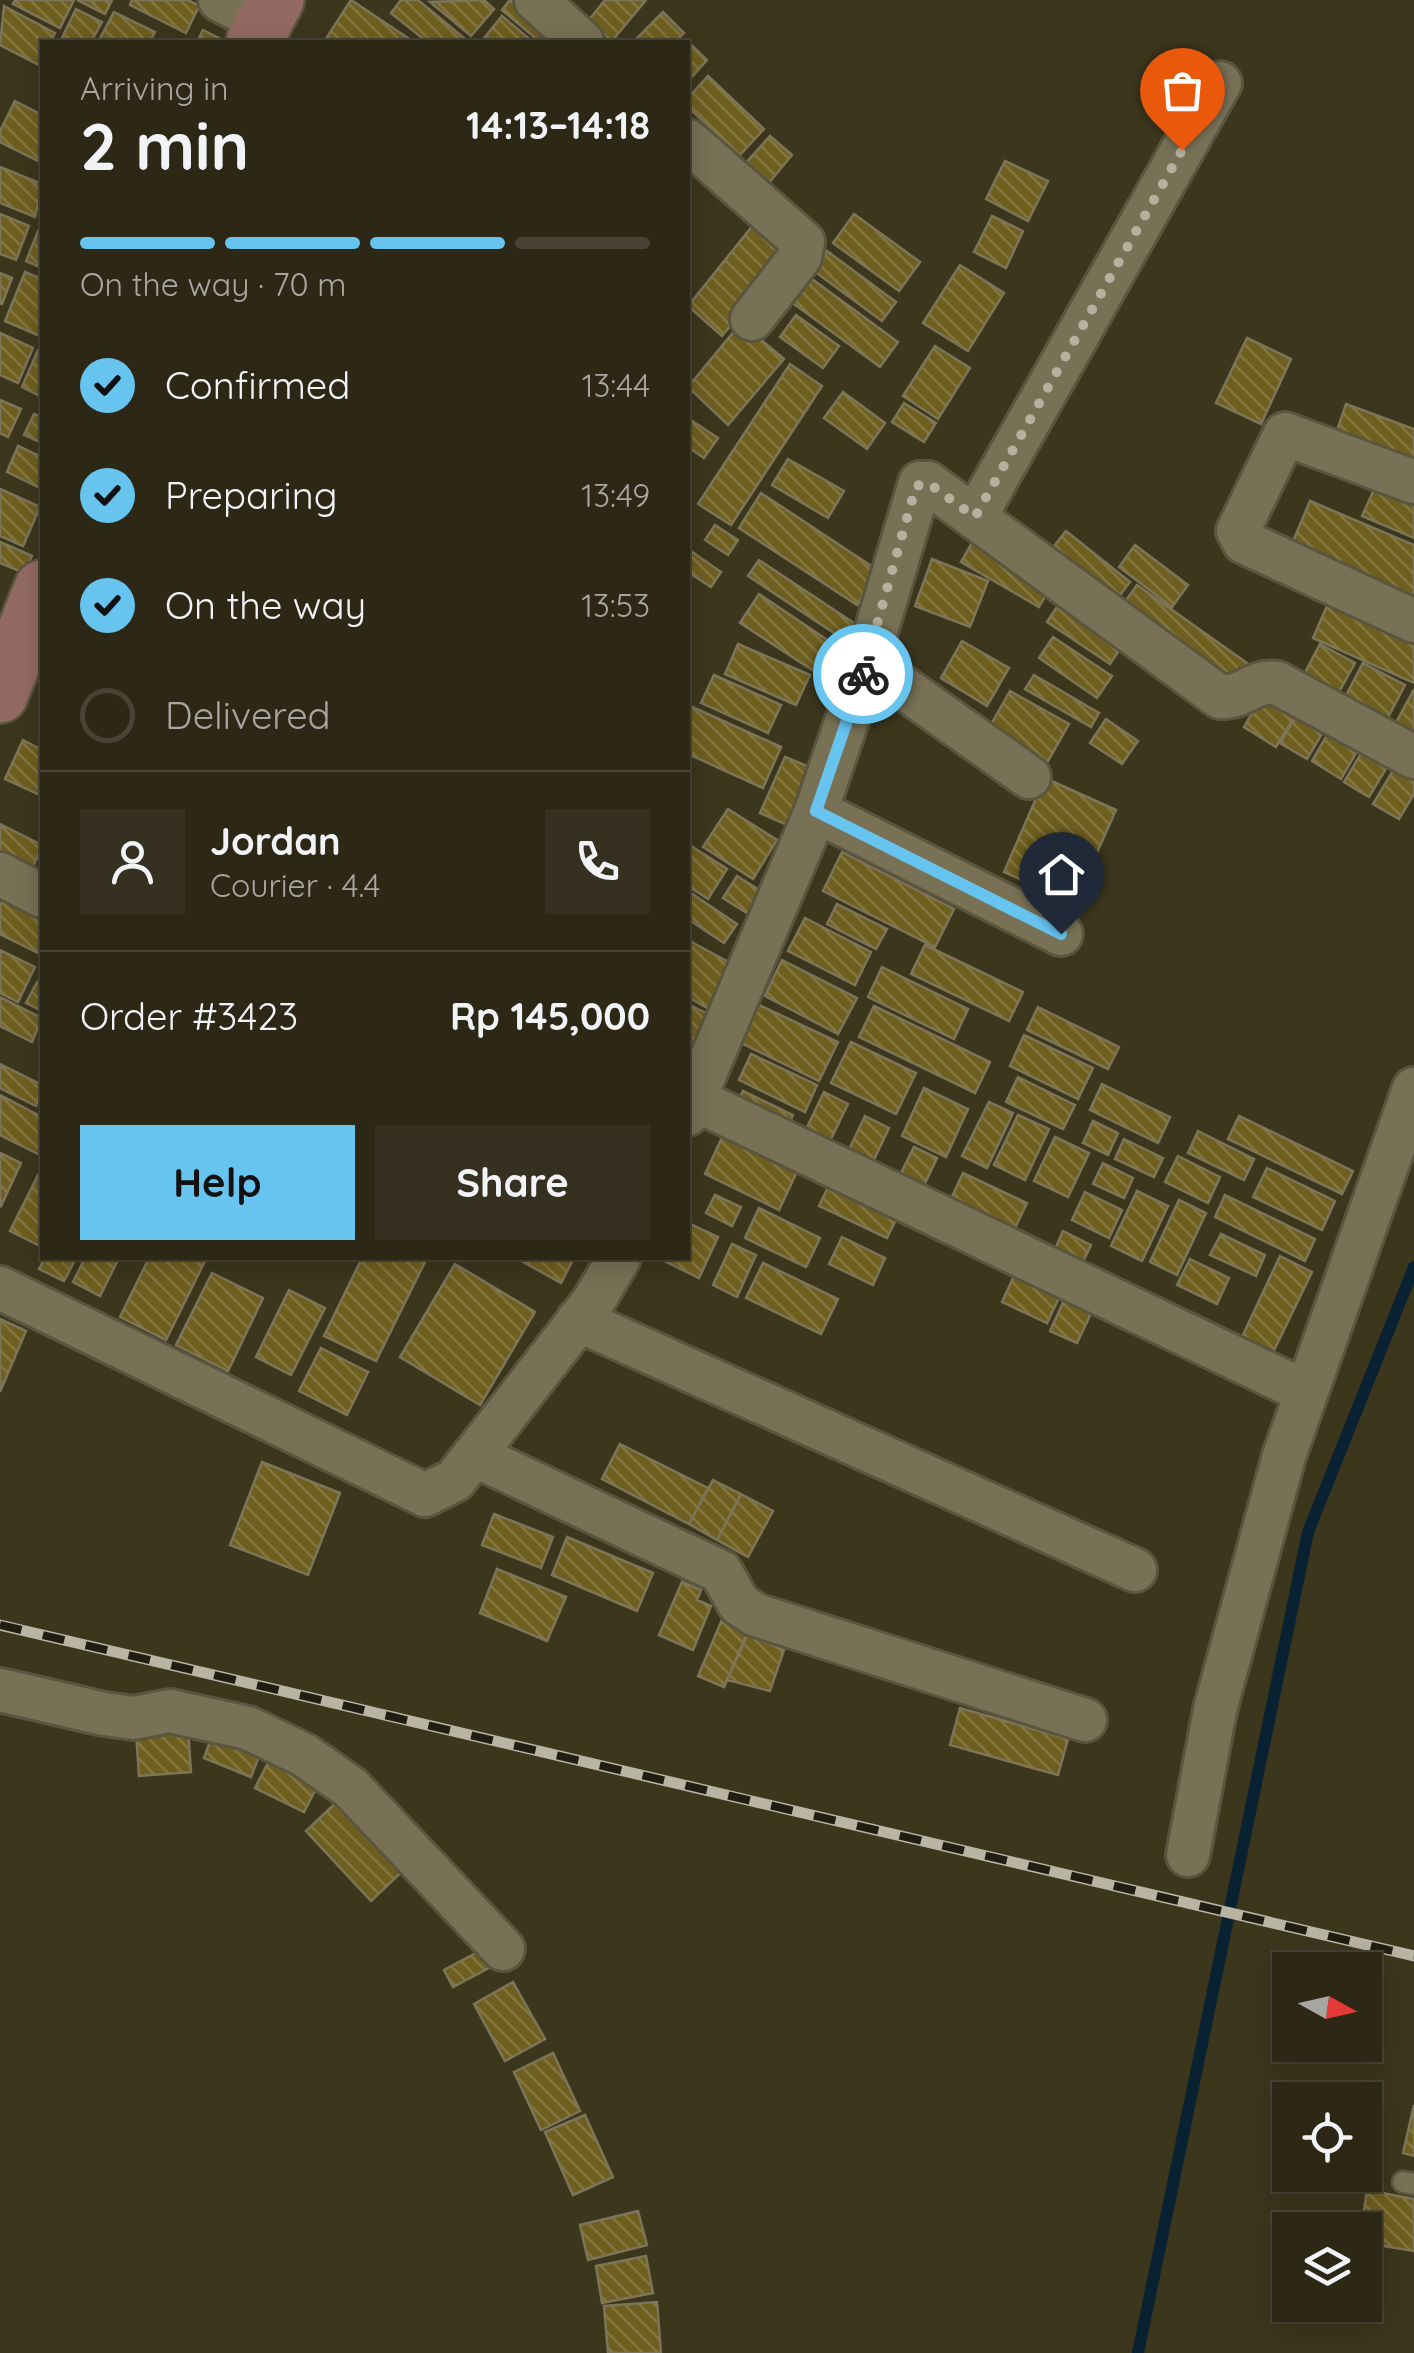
<!DOCTYPE html>
<html lang="en">
<head>
<meta charset="utf-8">
<style>
	:root { --surface:#2d2816; --page:#35301f; --text:#f1f3f6; --muted:#a7a6a1; --line:#484435; --accent:#66c4ef }
	body { margin:0; font-family:Quicksand,sans-serif; background:var(--page); color:var(--text); height:100vh; display:flex; flex-direction:column; font-size:38px; white-space:nowrap }
	* { box-sizing:border-box; margin:0 }
	p { font-size:32px; color:var(--muted) }
	.icon { flex:none; width:55px; height:55px; fill:none; stroke:currentColor; stroke-width:2; stroke-linecap:round; stroke-linejoin:round }
	.map { position:relative; flex:1; overflow:hidden }
	.sheet { position:absolute; left:40px; top:40px; width:650px; height:1220px; display:flex; flex-direction:column; background:var(--surface); border-radius:0px; box-shadow:0 5px 25px #0003,0 0 0 2px var(--line) }
	.sheet>* { flex:none }
	.needle { width:65px; rotate:98deg }
	.tools { position:absolute; left:1272px; top:1952px; display:grid; gap:20px }
	.tools a { display:grid; place-items:center; width:110px; height:110px; border-radius:0px; background:var(--surface); box-shadow:0 5px 25px #0003,0 0 0 2px var(--line); font-size:50px }
	.pin { position:absolute; display:grid; place-items:center; width:85px; height:85px; color:#fff; margin:-102px -42px; border-radius:50% 50% 50% 0; rotate:-45deg; box-shadow:0 0 10px #0007 }
	.pin .icon { rotate:45deg }
	.courier { position:absolute; display:grid; place-items:center; width:100px; height:100px; margin:-50px; border:8px solid #66c4ef; border-radius:50%; background:#fff; color:#222; box-shadow:0 2px 12px #0007 }
	.overview em { font-style:normal; font-weight:700 }
	.overview div { display:flex; flex-direction:column-reverse }
	.overview { display:flex; align-items:center; justify-content:space-between; height:170px; padding:0 40px }
	h1 { font-size:65px; font-weight:700; line-height:75px }
	.bar { display:grid; grid-template-columns:repeat(4,1fr); gap:15px 10px; align-content:center; height:120px; padding:0 40px }
	.bar i { height:12px; border-radius:8px; background:var(--line) }
	.bar .active { background:var(--accent) }
	.bar p { grid-column:span 4 }
	.line { display:flex; align-items:center; gap:25px; padding:0 40px; border-top:2px solid var(--line) }
	.line div { flex:1 }
	.round { display:grid; place-items:center; flex:none; width:105px; height:105px; border-radius:0px; background:var(--page) }
	ol { padding:0 40px; list-style:none }
	li { display:flex; align-items:center; gap:30px; height:110px }
	li p { margin-inline-start:auto }
	li .icon { padding:10px; border-radius:50%; background:var(--accent); color:#111; stroke-width:4 }
	li:last-child { color:var(--muted) }
	li i { width:55px; height:55px; border:5px solid var(--line); border-radius:50% }
	.primary-button { display:flex; gap:20px; margin-top:auto; padding:20px 40px }
	.primary-button a { flex:1; height:115px; border-radius:0px; background:var(--accent); color:#111; font-size:40px; font-weight:700; line-height:115px; text-align:center }
	.primary-button a+a { background:var(--page); color:var(--text) }
	.map>svg:first-child { display:block }
	.lines { fill:none; stroke-linecap:round; stroke-linejoin:round }
	.stream { stroke:#082231; stroke-width:12 }
	.building { fill:url(#building-back-hatch); stroke:#7c755a; stroke-width:2.5 }
	.lane-casing { stroke:#5a553f; stroke-width:25 }
	.street-casing { stroke:#5a553f; stroke-width:48 }
	.secondary-casing { stroke:#5a553f; stroke-width:60 }
	.lane { stroke:#787156; stroke-width:20 }
	.street { stroke:#787156; stroke-width:42 }
	.secondary { stroke:#936a61; stroke-width:55 }
	.rail-casing { stroke:#bab5a3; stroke-width:11 }
	.rail { stroke:#201d12; stroke-width:8; stroke-dasharray:22; stroke-linecap:butt }
	.done { stroke:#b6b19e; stroke-width:10; stroke-dasharray:0 18 }
	.route { stroke:#66c4ef; stroke-width:12 }
</style>
</head>
<body>
<div class="map">
<svg width="1414" height="2353" viewBox="0 0 1414 2353">
	<defs>
		<pattern id="building-back-hatch" width="6" height="6" patternUnits="userSpaceOnUse" patternTransform="scale(2.5)"><rect width="6" height="6" fill="#6f5f1f"/><path d="M-1 5l2 2M0 0l6 6M5-1l2 2" fill="none" stroke="#84763f"/></pattern>
	</defs>
	<rect width="100%" height="100%" fill="#3c361d"/>
	<g class="lines">
		<path class="stream" d="M1138 2353 1308 1532 1414 1267"/>
	</g>
	<path class="building" d="M15 0H74L60 28 13 4Z
		M77 0H112L105 14Z
		M132 0H188L199 6 186 33 130 5Z
		M351 0 414 42H336L327 37Z
		M401 0H418L464 38 460 42H427L391 13Z
		M484 0 494 9 471 36 430 2Z
		M510 0H530L557 23 540 42 502 10Z
		M605 0H646L612 41 588 21Z
		M4 6 55 33 50 42H42L39 65 0 45Z
		M76 9 102 22 91 42 61 40Z
		M114 12 155 32 150 42H98Z
		M663 12 684 33 675 42H633Z
		M502 16 533 42H481Z
		M203 30 225 41 224 42H197Z
		M686 40 707 60 688 81V42H683Z
		M708 76 764 129 739 156 688 107V98Z
		M15 101 42 115V163L0 142V131Z
		M770 136 792 155 768 184 745 164Z
		M1005 161 1048 181 1028 221 986 199Z
		M0 167 42 184 35 217 0 203Z
		M0 214 29 226 16 260 0 254Z
		M854 214 920 262 899 291 833 243Z
		M992 216 1023 231 1006 268 974 252Z
		M758 219 794 248 722 336 688 306Z
		M39 229 42 231V268L26 261Z
		M827 251 896 302 882 321 814 271Z
		M960 265 1004 293 968 351 923 323Z
		M797 268 898 342 880 367 779 293Z
		M25 272 42 279V337L5 321Z
		M0 273 12 278 2 304H0Z
		M796 315 839 346 823 368 780 337Z
		M741 323 784 359 728 425 688 387Z
		M0 333 33 348 18 383 0 375Z
		M1247 338 1291 359 1261 424 1216 403Z
		M935 346 970 368 938 419 903 396Z
		M38 350 42 352V397L22 387Z
		M790 364 822 386 731 525 698 504Z
		M843 392 885 423 867 449 824 418Z
		M0 400 21 409 8 437 0 433Z
		M904 403 936 423 924 442 892 422Z
		M1346 404 1414 429V468L1334 439Z
		M34 414 42 417V443L24 435Z
		M688 418 718 438 704 458 688 447Z
		M18 446 42 457V489L7 472Z
		M788 459 844 491 828 518 772 485Z
		M1376 485 1414 501V538L1362 516Z
		M0 489 40 507 23 546 0 536Z
		M761 493 879 571 857 605 739 528Z
		M1310 501 1414 545V598L1291 546Z
		M715 525 738 540 728 555 705 540Z
		M1066 531 1130 582 1111 607 1047 555Z
		M973 541 1051 586 1039 607 961 562Z
		M0 542 32 556 24 573 0 563Z
		M1135 545 1188 585 1172 607 1119 567Z
		M688 549 721 572 711 587 688 572Z
		M932 559 988 581 970 627 915 606Z
		M759 560 863 629 852 645 748 576Z
		M1137 585 1247 663 1227 691 1117 613Z
		M1334 590 1414 626V683L1313 638Z
		M759 594 835 645 817 673 740 623Z
		M1065 595 1128 637 1110 664 1047 622Z
		M1053 637 1112 676 1097 698 1039 658Z
		M962 641 1009 668 987 706 941 678Z
		M738 644 810 675 796 705 725 674Z
		M1320 644 1355 663 1334 701 1300 682Z
		M1363 663 1405 685 1384 725 1342 703Z
		M714 675 781 705 768 733 701 703Z
		M1034 675 1099 713 1091 727 1025 689Z
		M1266 689 1299 709 1276 747 1244 727Z
		M1414 689V742L1392 730Z
		M1010 691 1069 724 1044 768 985 735Z
		M688 705 781 747 763 788 688 754Z
		M1299 711 1326 727 1307 759 1280 743Z
		M1106 719 1138 741 1122 764 1090 743Z
		M1330 730 1359 748 1341 779 1312 761Z
		M23 740 42 750V796L5 779Z
		M1362 752 1387 767 1369 797 1344 782Z
		M785 757 817 770 792 827 760 813Z
		M1394 769 1414 781V794L1399 819 1373 804Z
		M1045 778 1116 810 1095 857 1060 841 1040 888 1004 872Z
		M728 809 777 840 753 879 703 847Z
		M0 824 42 845 28 879 0 866Z
		M688 844 727 869 708 899 688 886Z
		M842 852 954 909 935 947 823 891Z
		M737 876 764 893 750 915 723 898Z
		M688 891 737 924 724 943 688 919Z
		M5 895 42 913V955L0 934V906Z
		M837 904 887 929 876 949 827 924Z
		M805 918 871 952 855 985 788 951Z
		M688 940 732 964 709 1009 688 997Z
		M925 945 1023 992 1009 1021 911 974Z
		M0 950 35 967 18 1002 0 993Z
		M782 960 857 998 838 1034 765 996Z
		M882 967 968 1009 954 1039 868 997Z
		M37 982 42 984V1011L26 1003Z
		M0 997 42 1018 32 1042 0 1026Z
		M688 1004 710 1015 688 1062Z
		M759 1005 838 1042 819 1081 741 1043Z
		M874 1006 990 1062 975 1093 859 1037Z
		M1038 1007 1119 1047 1108 1069 1027 1030Z
		M1024 1035 1093 1068 1078 1099 1010 1066Z
		M851 1042 916 1073 896 1114 831 1083Z
		M751 1054 817 1085 805 1112 739 1080Z
		M0 1064 42 1085 36 1106 0 1088Z
		M1018 1077 1075 1105 1063 1129 1006 1102Z
		M1102 1084 1170 1117 1158 1143 1090 1110Z
		M924 1088 968 1109 946 1157 902 1136Z
		M743 1091 793 1115 786 1131 735 1106Z
		M824 1092 848 1104 827 1147 803 1136Z
		M0 1095 42 1117V1156L0 1135Z
		M989 1102 1013 1113 987 1168 962 1156Z
		M1018 1115 1049 1129 1025 1180 994 1165Z
		M865 1116 889 1128 868 1172 844 1160Z
		M1239 1116 1353 1171 1342 1194 1228 1139Z
		M1093 1121 1118 1133 1108 1155 1083 1143Z
		M727 1127 801 1163 779 1210 705 1174Z
		M1198 1131 1254 1159 1244 1180 1188 1153Z
		M1055 1137 1089 1153 1068 1197 1034 1181Z
		M1124 1139 1163 1158 1154 1177 1115 1159Z
		M914 1147 937 1158 919 1196 895 1185Z
		M0 1153 21 1163 1 1206 0 1205Z
		M1178 1156 1220 1177 1208 1203 1165 1182Z
		M1103 1163 1133 1178 1124 1198 1093 1184Z
		M1267 1168 1335 1201 1322 1230 1253 1197Z
		M41 1169 42 1240 40 1246 10 1231Z
		M963 1173 1027 1203 1013 1232 950 1201Z
		M833 1177 901 1209 887 1238 819 1206Z
		M1137 1191 1168 1206 1142 1261 1111 1246Z
		M1085 1192 1122 1210 1109 1238 1072 1220Z
		M715 1195 741 1207 732 1226 706 1213Z
		M1225 1195 1315 1239 1305 1261 1215 1217Z
		M1179 1200 1206 1213 1177 1275 1150 1262Z
		M759 1208 820 1238 806 1267 745 1238Z
		M688 1223 718 1237 699 1278 658 1258H688Z
		M1063 1231 1091 1245 1078 1272 1051 1258Z
		M1221 1234 1265 1255 1256 1276 1210 1255Z
		M842 1237 885 1258 873 1285 829 1264Z
		M732 1244 756 1255 737 1297 713 1285Z
		M1280 1256 1312 1272 1266 1367 1235 1352Z
		M45 1258H76L64 1281 39 1269Z
		M85 1258H119L100 1296 73 1282Z
		M149 1258 206 1259 166 1340 120 1317Z
		M362 1258H427L376 1361 324 1336Z
		M516 1258H574L561 1283Z
		M1190 1259 1229 1278 1217 1304 1177 1285Z
		M763 1263 838 1299 821 1334 746 1298Z
		M1020 1263 1065 1285 1047 1323 1002 1302Z
		M455 1264 535 1312 480 1405 400 1357Z
		M212 1273 263 1298 228 1371 176 1345Z
		M289 1290 325 1308 291 1375 256 1357Z
		M1068 1292 1095 1305 1077 1343 1050 1331Z
		M0 1319 26 1331 0 1392Z
		M321 1348 368 1372 347 1415 299 1391Z
		M620 1444 708 1488 689 1524 602 1479Z
		M262 1462 340 1493 308 1575 230 1545Z
		M713 1480 741 1494 717 1540 689 1524Z
		M741 1494 773 1511 748 1557 717 1540Z
		M494 1514 553 1537 541 1568 482 1545Z
		M567 1537 653 1573 637 1611 552 1575Z
		M497 1569 566 1597 547 1641 480 1613Z
		M682 1582 701 1590 697 1600 711 1606 693 1650 659 1635Z
		M724 1615 751 1627 724 1687 698 1676Z
		M747 1634 784 1650 770 1691 727 1680Z
		M960 1708 1068 1739 1058 1775 950 1745Z
		M216 1724 264 1743 251 1777 204 1758Z
		M188 1729 191 1772 139 1776 136 1732Z
		M272 1755 321 1779 304 1812 255 1788Z
		M344 1795 409 1865 371 1901 306 1831Z
		M493 1944 502 1961 453 1987 444 1970Z
		M513 1982 545 2039 505 2061 474 2004Z
		M553 2053 580 2111 541 2130 514 2072Z
		M1414 2105V2156L1403 2153Z
		M585 2115 613 2177 573 2195 545 2132Z
		M1367 2190 1414 2199V2251L1365 2243V2230H1361Z
		M638 2211 647 2245 588 2260 580 2225Z
		M646 2256 653 2293 602 2303 596 2266Z
		M657 2302 661 2353H608L604 2306Z"/>
	<g class="lines">
		<g class="lane-casing">
			<path id="lane" d="M1403 2182 1414 2184"/>
		</g>
		<g class="street-casing">
			<path id="street" d="M220 0 262 22
				M536 0 582 42
				M688 141 803 242 800 257 752 319
				M1414 482 1285 434 1238 531 1244 542 1414 621
				M975 517 1220 83
				M867 662 1029 777
				M816 811 1061 934
				M0 874 42 896
				M694 1099 1306 1392
				M688 1114 816 811 867 662 920 483H928L1220 697C1242 699 1254 679 1277 683L1414 757
				M0 1288 425 1495 455 1480 593 1302 619 1258
				M578 1320 1135 1570
				M474 1455 721 1572 739 1604 756 1615 1085 1720
				M0 1690 104 1714 134 1718 170 1711 248 1728 304 1755 351 1788 503 1949
				M1188 1855 1215 1710 1284 1456 1414 1089"/>
		</g>
		<g class="secondary-casing">
			<path id="secondary" d="M254 42 276 0
				M0 695 42 588"/>
		</g>
		<use href="#lane" class="lane"/>
		<use href="#street" class="street"/>
		<use href="#secondary" class="secondary"/>
		<g class="rail-casing">
			<path id="rail" d="M0 1625 1414 1956"/>
		</g>
		<use href="#rail" class="rail"/>
	</g>
	<g class="lines">
		<path class="done" d="M863 674 916 486 928 483 975 517 1182 150"/>
		<path class="route" d="M863 674 816 811 1061 934"/>
	</g>
</svg>
<div class="tools">
<a><svg class="needle" viewBox="-14 -14 28 28"><path d="M0-13l5 13h-10z" fill="#e53935"/><path d="M0 13l5-13h-10z" fill="#a7a6a1"/></svg></a>
<a><svg class="icon" aria-label="locate" viewBox="0 0 24 24"><circle cx="12" cy="12" r="6"/><path d="M12 2v4M12 18v4M2 12h4M18 12h4"/></svg></a>
<a><svg class="icon" aria-label="layers" viewBox="0 0 24 24"><path d="M12 4l9 5-9 5-9-5zM3 14l9 5 9-5"/></svg></a>
</div>
<div class="pin" style="left:1182px;top:150px;background:#ea580c"><svg class="icon" aria-label="bag" viewBox="0 0 24 24"><path d="M5 8h14l-1 12H6zM9 8a3 3 0 0 1 6 0"/></svg></div>
<div class="pin" style="left:1061px;top:934px;background:#1f2937"><svg class="icon" aria-label="home" viewBox="0 0 24 24"><path d="M3 11l9-7 9 7M6 9v11h12V9"/></svg></div>
<div class="courier" style="left:863px;top:674px"><svg class="icon" aria-label="bike" viewBox="0 0 24 24"><circle cx="6" cy="16" r="4"/><circle cx="18" cy="16" r="4"/><path d="M6 16l4-8h5l3 8M10 8l3 8H6M13 5h3"/></svg></div>
<section class="sheet">
<div class="overview"><div><h1>2 min</h1><p>Arriving in</p></div><em>14:13–14:18</em></div>
<div class="bar"><i class="active"></i><i class="active"></i><i class="active"></i><i></i><p>On the way · 70 m</p></div>
<ol>
<li><svg class="icon" aria-label="check" viewBox="0 0 24 24"><path d="M5 12l5 5 9-10"/></svg>Confirmed<p>13:44</p></li>
<li><svg class="icon" aria-label="check" viewBox="0 0 24 24"><path d="M5 12l5 5 9-10"/></svg>Preparing<p>13:49</p></li>
<li><svg class="icon" aria-label="check" viewBox="0 0 24 24"><path d="M5 12l5 5 9-10"/></svg>On the way<p>13:53</p></li>
<li><i></i>Delivered</li>
</ol>
<div class="line" style="height:180px"><a class="round"><svg class="icon" aria-label="person" viewBox="0 0 24 24"><circle cx="12" cy="8" r="4"/><path d="M4 21q1-7 8-7t8 7"/></svg></a><div><b>Jordan</b><p>Courier · 4.4</p></div><a class="round"><svg class="icon" aria-label="phone" viewBox="0 0 24 24"><path d="M5 4h4l2 5-3 2q2 4 5 5l2-3 5 2v4C11 20 4 13 5 4z"/></svg></a></div>
<div class="line" style="height:130px"><div>Order #3423</div><b>Rp 145,000</b></div>
<div class="primary-button"><a>Help</a><a>Share</a></div>
</section>
</div>
</body>
</html>
